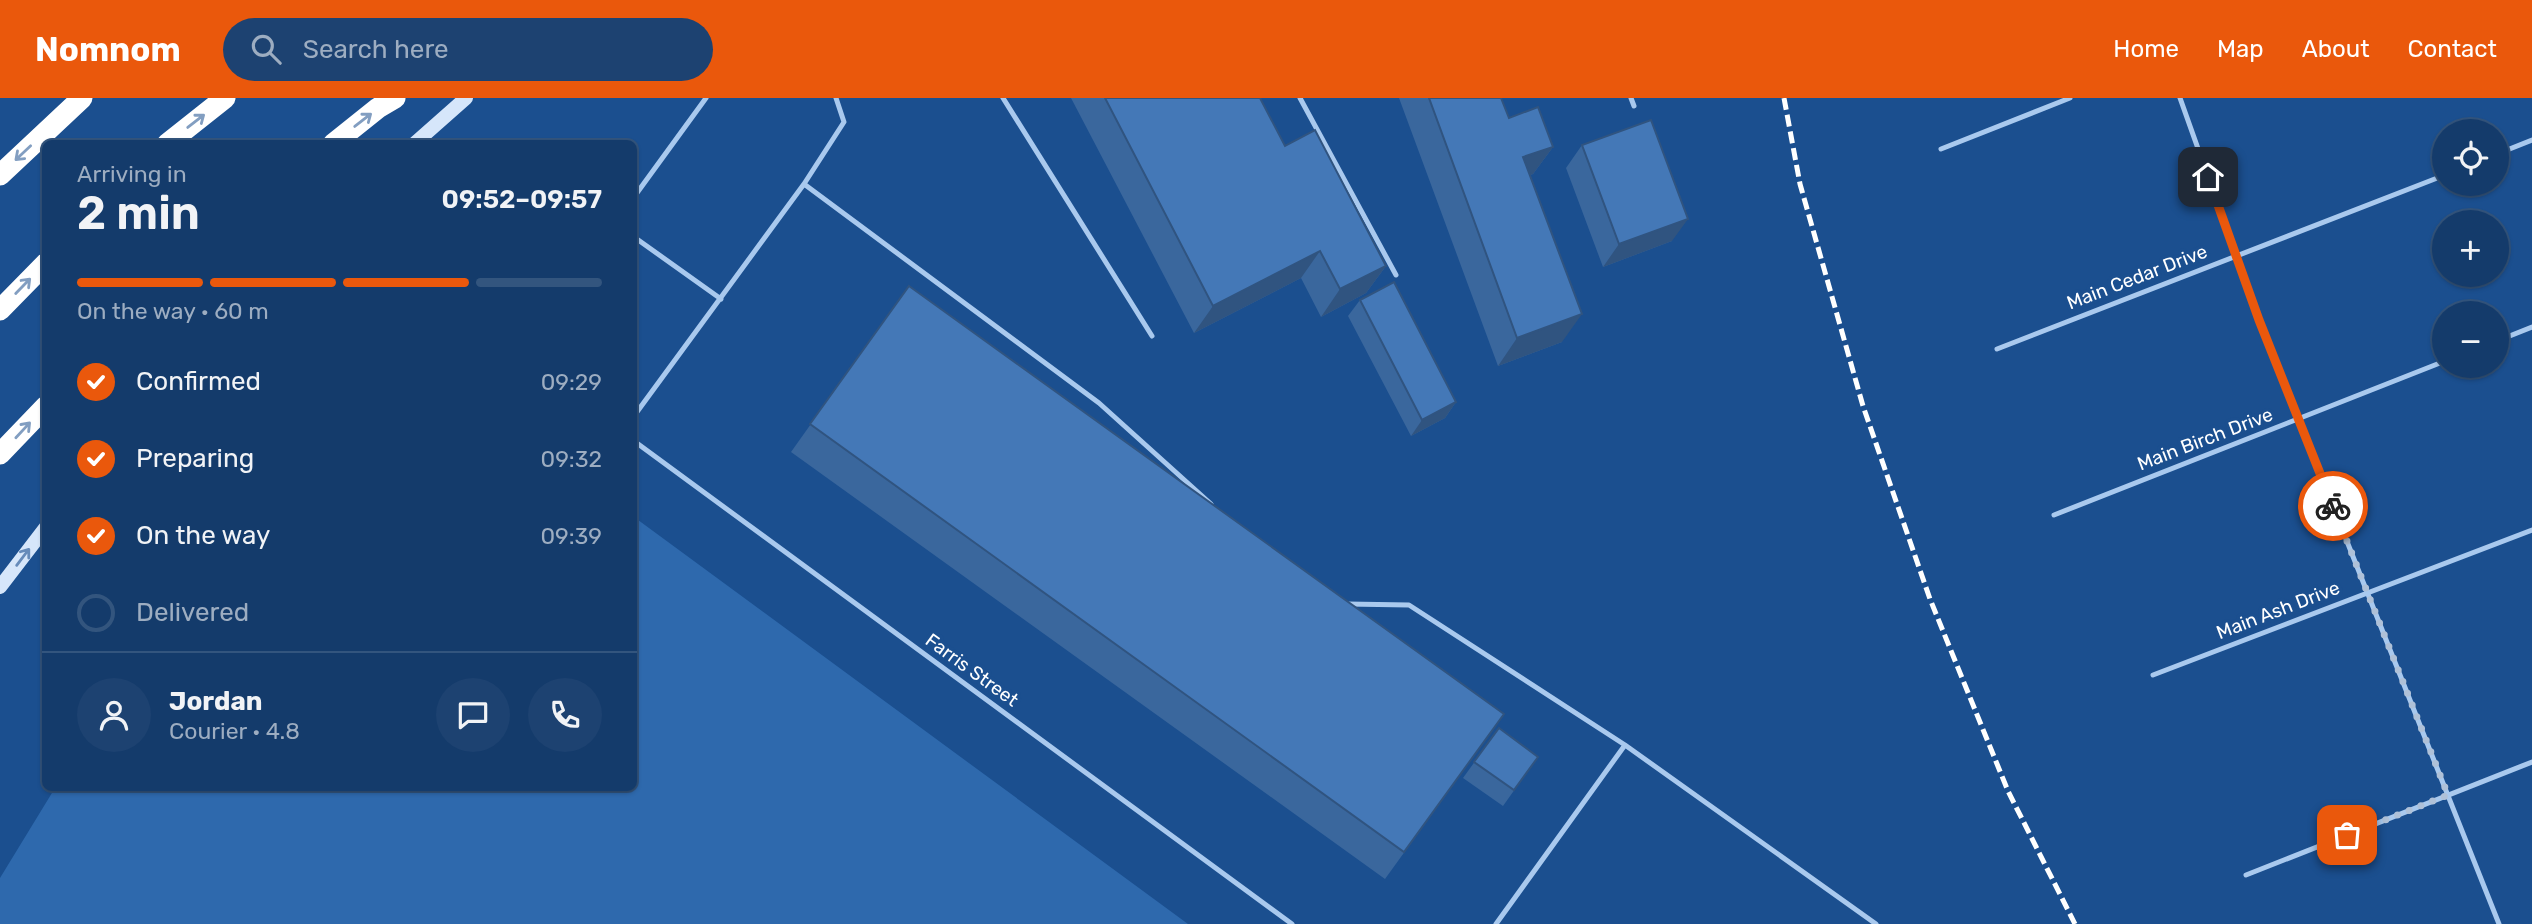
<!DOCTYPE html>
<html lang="en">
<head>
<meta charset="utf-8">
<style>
	:root { --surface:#143b6b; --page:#1d4271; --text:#f1f3f6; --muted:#9dadc1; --line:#33557e; --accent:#ea580c }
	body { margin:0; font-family:Rubik,sans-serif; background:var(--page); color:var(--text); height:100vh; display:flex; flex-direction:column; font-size:26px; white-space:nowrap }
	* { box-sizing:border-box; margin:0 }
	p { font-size:23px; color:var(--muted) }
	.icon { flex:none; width:38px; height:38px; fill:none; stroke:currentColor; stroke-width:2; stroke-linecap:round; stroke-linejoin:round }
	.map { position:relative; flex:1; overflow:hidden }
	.side { position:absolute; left:42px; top:42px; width:595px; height:651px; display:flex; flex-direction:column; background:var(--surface); border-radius:10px; box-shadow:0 2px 5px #0004,0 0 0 2px var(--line) }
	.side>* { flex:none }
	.tools { position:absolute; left:2432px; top:21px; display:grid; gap:14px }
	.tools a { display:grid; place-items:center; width:77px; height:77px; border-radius:50%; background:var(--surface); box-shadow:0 2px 5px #0004,0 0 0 2px var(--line); font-size:35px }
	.pin { position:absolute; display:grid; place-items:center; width:60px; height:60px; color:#fff; margin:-30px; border-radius:14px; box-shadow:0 4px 10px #0006 }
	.courier { position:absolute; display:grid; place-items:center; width:70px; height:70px; margin:-35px; border:5px solid #ea580c; border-radius:50%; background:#fff; color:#222; box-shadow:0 2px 9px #0007 }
	.head em { font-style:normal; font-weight:600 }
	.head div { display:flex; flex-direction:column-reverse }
	.head { display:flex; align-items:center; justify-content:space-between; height:119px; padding:0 35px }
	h1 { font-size:46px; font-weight:600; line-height:52px }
	.bar { display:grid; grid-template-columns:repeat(4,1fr); gap:10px 7px; align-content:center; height:84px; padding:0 35px }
	.bar i { height:9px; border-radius:5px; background:var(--line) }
	.bar .current { background:var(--accent) }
	.bar p { grid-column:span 4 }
	.line { display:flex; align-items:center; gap:18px; padding:0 35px; border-top:2px solid var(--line) }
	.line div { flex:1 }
	.round { display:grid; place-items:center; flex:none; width:74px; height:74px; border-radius:37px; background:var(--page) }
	ol { padding:0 35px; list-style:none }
	li { display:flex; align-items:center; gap:21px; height:77px }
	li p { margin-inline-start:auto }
	li .icon { padding:7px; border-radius:50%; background:var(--accent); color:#fff; stroke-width:4 }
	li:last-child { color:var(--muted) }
	li i { width:38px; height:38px; border:4px solid var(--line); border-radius:50% }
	header { display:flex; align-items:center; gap:42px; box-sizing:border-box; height:98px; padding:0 35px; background:var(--accent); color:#fff }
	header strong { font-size:33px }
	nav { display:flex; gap:38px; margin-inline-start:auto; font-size:24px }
	.search { width:490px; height:63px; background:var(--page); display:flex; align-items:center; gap:18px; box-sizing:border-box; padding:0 24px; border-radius:38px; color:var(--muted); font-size:26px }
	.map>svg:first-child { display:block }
	.green { fill:#2e69ad }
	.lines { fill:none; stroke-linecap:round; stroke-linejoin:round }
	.lane { stroke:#a9c9ee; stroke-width:5 }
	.secondary { stroke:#d6e6fa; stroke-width:14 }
	.highway { stroke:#fff; stroke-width:21 }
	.rail { stroke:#fff; stroke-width:5; stroke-dasharray:12 5; stroke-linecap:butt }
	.wall { fill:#3a679d }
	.shaded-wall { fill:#305480 }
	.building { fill:#4478b7; stroke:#305480; stroke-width:2 }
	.oneway { stroke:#829ec1 }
	.oneway2 { stroke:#668bba }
	.done { stroke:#afc1d8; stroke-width:7; stroke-dasharray:0 12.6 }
	.route { stroke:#ea580c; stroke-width:9 }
	.labels { text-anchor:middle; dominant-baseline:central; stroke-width:7; stroke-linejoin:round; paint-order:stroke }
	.street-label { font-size:19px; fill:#fff; stroke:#1b4f8f }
</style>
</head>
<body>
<header>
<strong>Nomnom</strong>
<div class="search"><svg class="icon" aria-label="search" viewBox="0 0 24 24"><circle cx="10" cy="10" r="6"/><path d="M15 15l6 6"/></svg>Search here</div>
<nav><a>Home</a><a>Map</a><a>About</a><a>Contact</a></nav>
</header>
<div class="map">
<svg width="2532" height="826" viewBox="0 0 2532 826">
	<rect width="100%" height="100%" fill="#1b4f8f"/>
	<path class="green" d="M634 419 1188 826H0V780L55 690H634Z"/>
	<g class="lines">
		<path class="lane" d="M1003 0 1152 238
			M1300 0 1396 177
			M1631 0 1634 8
			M2180 0 2259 222 2499 826
			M1941 51 2070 0
			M2497 56 2532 42
			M804 86 844 24 836 0
			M634 99 706 0
			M634 139 721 201
			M2497 243 2532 229
			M1997 251 2445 77
			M634 318 804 86 1099 305 1211 406
			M634 343 1292 826
			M2054 417 2445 263
			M1347 506 1409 507 1625 647
			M2153 577 2532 432
			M2246 777 2532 664
			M1496 826 1625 647 1876 826"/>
		<path class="secondary" d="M414 46 466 0
			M0 489 46 429"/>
		<path class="highway" d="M167 46 225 0
			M333 46 378 10 395 0
			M0 77 82 0
			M0 212 46 165
			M0 356 46 308"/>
		<path class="rail" d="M1784 0 1800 86 1863 308 1930 501 2008 693 2075 826"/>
	</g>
	<path class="wall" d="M1071 0H1260L1285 48 1386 168 1366 195 1321 219 1301 180 1194 235Z
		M1399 0H1501L1509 20 1553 49 1533 76 1530 77 1562 244 1498 268Z
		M1582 47 1672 143 1603 169 1566 70Z
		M909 188 1484 644 1385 781 791 354Z
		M1360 202 1456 304 1445 320 1411 338 1348 218Z
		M1499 630 1538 659 1503 708 1463 680Z"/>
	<path class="shaded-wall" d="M1553 49 1533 76 1504 87 1523 59Z
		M1688 121 1672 143 1603 169 1619 146Z
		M1320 153 1301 180 1194 235 1213 208Z
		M1386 168 1366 195 1321 219 1340 191Z
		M1582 216 1562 244 1498 268 1517 240Z
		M1456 304 1445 320 1411 338 1422 322Z"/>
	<path class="building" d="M1105 0H1260L1285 48 1315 32 1386 168 1340 191 1320 153 1213 208Z
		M1429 0H1501L1509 20 1538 9 1553 49 1523 59 1582 216 1517 240Z
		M1651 22 1688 121 1619 146 1582 47Z
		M1394 184 1456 304 1422 322 1360 202Z
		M909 188 1504 616 1404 754 810 326Z
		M1499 630 1538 659 1514 692 1474 664Z"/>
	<defs><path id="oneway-shaft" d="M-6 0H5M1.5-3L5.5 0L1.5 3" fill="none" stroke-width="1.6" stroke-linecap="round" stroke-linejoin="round" transform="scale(1.75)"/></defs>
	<g class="oneway">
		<use href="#oneway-shaft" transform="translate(363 22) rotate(-38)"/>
		<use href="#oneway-shaft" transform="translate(196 23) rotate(-38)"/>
		<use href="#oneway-shaft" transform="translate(23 55) rotate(137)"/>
		<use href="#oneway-shaft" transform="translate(23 188) rotate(-46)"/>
		<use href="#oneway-shaft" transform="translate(23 332) rotate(-47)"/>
	</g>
	<use class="oneway2" href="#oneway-shaft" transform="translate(23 459) rotate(-53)"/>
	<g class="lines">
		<path class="done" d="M2333 408 2448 697 2347 737"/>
		<path class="route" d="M2208 79 2259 222 2333 408"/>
	</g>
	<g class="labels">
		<g class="street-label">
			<text transform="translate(2137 179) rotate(-21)">Main Cedar Drive</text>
			<text transform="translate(2205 341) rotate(-21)">Main Birch Drive</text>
			<text transform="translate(2278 512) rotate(-21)">Main Ash Drive</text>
			<text transform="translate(972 572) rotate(36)">Farris Street</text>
		</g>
	</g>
</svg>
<div class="tools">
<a><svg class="icon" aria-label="locate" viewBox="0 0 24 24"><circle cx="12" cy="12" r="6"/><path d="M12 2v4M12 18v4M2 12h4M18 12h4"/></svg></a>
<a>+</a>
<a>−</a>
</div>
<div class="pin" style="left:2347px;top:737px;background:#ea580c"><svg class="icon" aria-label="bag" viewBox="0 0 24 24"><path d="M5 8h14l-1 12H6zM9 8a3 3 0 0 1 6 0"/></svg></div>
<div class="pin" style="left:2208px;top:79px;background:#1f2937"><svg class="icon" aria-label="home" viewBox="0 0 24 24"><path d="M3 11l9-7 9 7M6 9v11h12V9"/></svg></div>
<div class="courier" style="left:2333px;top:408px"><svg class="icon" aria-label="bike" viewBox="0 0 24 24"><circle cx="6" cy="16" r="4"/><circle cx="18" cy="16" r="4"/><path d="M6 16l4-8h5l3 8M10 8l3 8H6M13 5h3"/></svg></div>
<section class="side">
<div class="head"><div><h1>2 min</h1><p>Arriving in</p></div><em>09:52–09:57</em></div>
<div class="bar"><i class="current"></i><i class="current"></i><i class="current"></i><i></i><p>On the way · 60 m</p></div>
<ol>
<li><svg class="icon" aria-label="check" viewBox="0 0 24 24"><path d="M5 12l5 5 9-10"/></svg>Confirmed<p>09:29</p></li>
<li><svg class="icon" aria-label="check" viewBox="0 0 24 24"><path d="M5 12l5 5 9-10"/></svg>Preparing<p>09:32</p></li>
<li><svg class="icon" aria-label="check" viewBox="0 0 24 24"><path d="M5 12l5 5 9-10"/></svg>On the way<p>09:39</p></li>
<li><i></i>Delivered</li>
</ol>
<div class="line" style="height:126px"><a class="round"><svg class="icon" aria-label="person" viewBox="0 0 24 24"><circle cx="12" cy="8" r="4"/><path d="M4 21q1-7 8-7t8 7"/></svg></a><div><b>Jordan</b><p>Courier · 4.8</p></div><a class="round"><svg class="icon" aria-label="chat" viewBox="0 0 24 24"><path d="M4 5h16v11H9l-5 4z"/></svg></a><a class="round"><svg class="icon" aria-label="phone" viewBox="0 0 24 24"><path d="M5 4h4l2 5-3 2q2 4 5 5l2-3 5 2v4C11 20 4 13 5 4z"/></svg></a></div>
</section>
</div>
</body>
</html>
